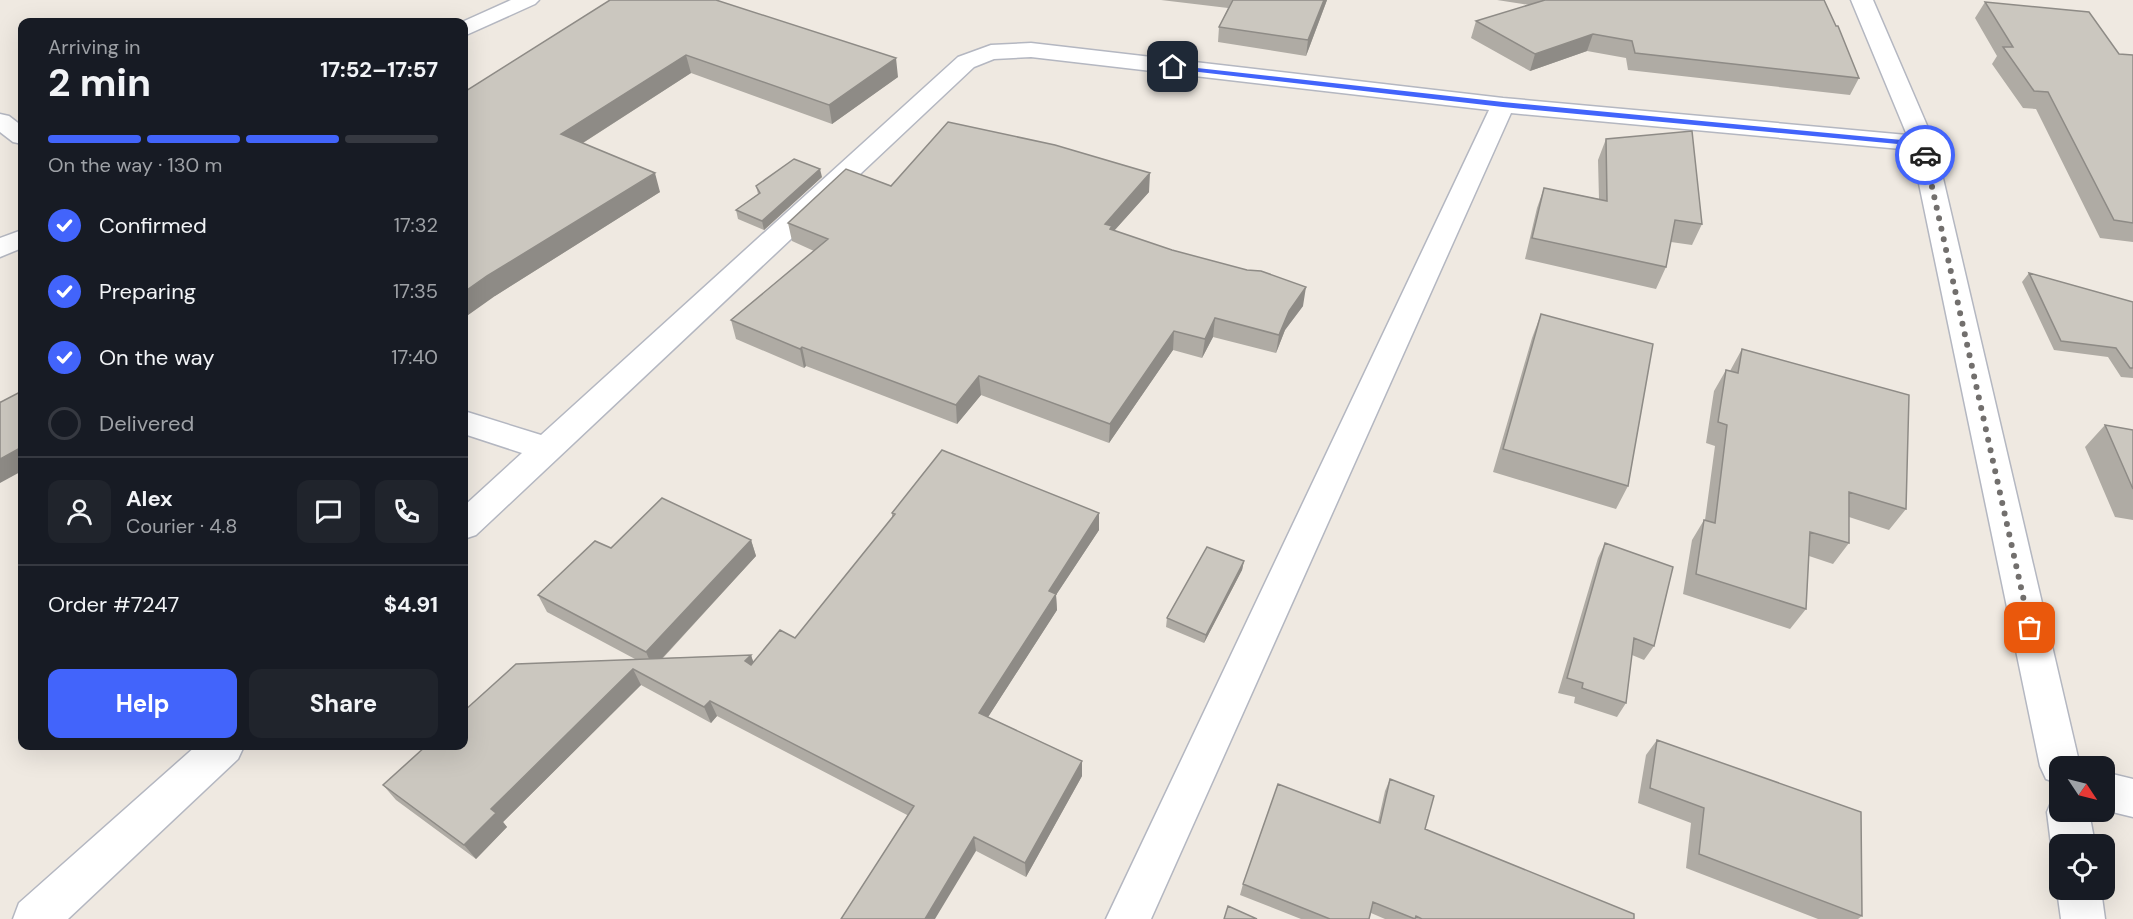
<!DOCTYPE html>
<html lang="en">
<head>
<meta charset="utf-8">
<style>
	:root { --surface:#171b24; --page:#20242c; --text:#f1f3f6; --muted:#9ea1a6; --line:#363941; --accent:#4264fb }
	body { margin:0; font-family:"DM Sans",sans-serif; background:var(--page); color:var(--text); height:100vh; display:flex; flex-direction:column; font-size:22px; white-space:nowrap }
	* { box-sizing:border-box; margin:0 }
	p { font-size:20px; color:var(--muted) }
	.icon { flex:none; width:33px; height:33px; fill:none; stroke:currentColor; stroke-width:2; stroke-linecap:round; stroke-linejoin:round }
	.map { position:relative; flex:1; overflow:hidden }
	.sheet { position:absolute; left:18px; top:18px; width:450px; height:732px; display:flex; flex-direction:column; background:var(--surface); border-radius:12px; box-shadow:0 6px 24px #0002 }
	.sheet>* { flex:none }
	.needle { width:39px; rotate:125deg }
	.fabs { position:absolute; left:2049px; top:756px; display:grid; gap:12px }
	.fabs a { display:grid; place-items:center; width:66px; height:66px; border-radius:12px; background:var(--surface); box-shadow:0 6px 24px #0002; font-size:30px }
	.pin { position:absolute; display:grid; place-items:center; width:51px; height:51px; color:#fff; margin:-26px; border-radius:12px; box-shadow:0 3px 9px #0006 }
	.courier { position:absolute; display:grid; place-items:center; width:60px; height:60px; margin:-30px; border:4px solid #4264fb; border-radius:50%; background:#fff; color:#222; box-shadow:0 2px 8px #0007 }
	.head em { font-style:normal; font-weight:700 }
	.head div { display:flex; flex-direction:column-reverse }
	.head { display:flex; align-items:center; justify-content:space-between; height:102px; padding:0 30px }
	h1 { font-size:39px; font-weight:700; line-height:45px }
	.bar { display:grid; grid-template-columns:repeat(4,1fr); gap:9px 6px; align-content:center; height:72px; padding:0 30px }
	.bar i { height:8px; border-radius:4px; background:var(--line) }
	.bar .current { background:var(--accent) }
	.bar p { grid-column:span 4 }
	.line { display:flex; align-items:center; gap:15px; padding:0 30px; border-top:2px solid var(--line) }
	.line div { flex:1 }
	.round { display:grid; place-items:center; flex:none; width:63px; height:63px; border-radius:12px; background:var(--page) }
	ol { padding:0 30px; list-style:none }
	li { display:flex; align-items:center; gap:18px; height:66px }
	li p { margin-inline-start:auto }
	li .icon { padding:6px; border-radius:50%; background:var(--accent); color:#fff; stroke-width:4 }
	li:last-child { color:var(--muted) }
	li i { width:33px; height:33px; border:3px solid var(--line); border-radius:50% }
	.cta { display:flex; gap:12px; margin-top:auto; padding:12px 30px }
	.cta a { flex:1; height:69px; border-radius:12px; background:var(--accent); color:#fff; font-size:24px; font-weight:700; line-height:69px; text-align:center }
	.cta a+a { background:var(--page); color:var(--text) }
	.map>svg:first-child { display:block }
	.lines { fill:none; stroke-linecap:round; stroke-linejoin:round }
	.street-casing { stroke:#b4b7c1; stroke-width:3 }
	.street { fill:#fff; fill-rule:evenodd }
	.wall { fill:#afaba4 }
	.shaded-wall { fill:#8e8b86 }
	.building { fill:#cbc7bf; stroke:#8e8b86; stroke-width:1.5 }
	.route { fill:#4264fb }
	.done { stroke:#726f6d; stroke-width:6; stroke-dasharray:0 10.8 }
</style>
</head>
<body>
<div class="map">
<svg width="2133" height="919" viewBox="0 0 2133 919">
	<rect width="100%" height="100%" fill="#efe9e1"/>
	<g class="lines">
		<g class="street-casing">
			<path id="street" d="M511 0H539L535 4 464 36 462 22Z
				M1851 0H1873L1935 144 2080 766H2060V784L2046 779 2040 766 1912 150 1511 113 1151 919H1106L1489 110 1031 57 994 59 974 67 476 535 464 539V506L522 453 464 434V411L541 435 958 57 991 45 1031 43 1503 98 1907 135Z
				M0 114 9 116 22 126V144L13 142 0 132Z
				M22 230V248L0 257V238Z
				M196 746H244L238 759 68 919H13L19 903Z
				M2104 772 2133 779V817L2104 810Z
				M2060 796V812H2089L2095 844H2060V859L2051 844 2047 812 2053 798Z
				M2060 884V890H2101L2105 919H2061L2057 890Z"/>
		</g>
		<use href="#street" class="street"/>
	</g>
	<path class="wall" d="M610 0 898 77 832 124 691 73 583 143 660 192 495 296 466 91Z
		M1161 0H1327L1306 56 1218 42 1219 27 1228 8Z
		M1497 0H1824L1859 78 1850 95 1628 70 1626 58 1587 51 1530 71 1471 38 1476 21 1530 5Z
		M1985 2 2119 54 2133 55V242L2100 238 2036 109 2023 108 1992 64 1997 56 1975 18Z
		M1606 139 1702 224 1692 245 1671 242 1666 267 1656 289 1525 259 1537 208 1544 188 1599 199 1598 160Z
		M822 177 764 230 738 219 736 210 758 194 756 186Z
		M891 186 1149 192 1114 231 1303 306 1285 330 1276 353 1213 337 1202 358 1173 350 1109 443 981 395 957 424 806 366 804 368 736 339 731 320 814 251 792 241 788 223Z
		M2029 273 2133 302V378L2121 377 2108 357 2054 350 2022 282Z
		M1541 314 1628 486 1616 509 1493 472 1532 338Z
		M1742 349 1906 509 1889 530 1849 517V543L1833 564 1809 556 1806 609 1790 629 1683 594 1692 540 1704 520H1705L1715 446 1706 443 1714 391 1726 370 1730 371Z
		M2105 425 2133 430V520L2115 517 2085 447Z
		M892 513H1099V530L1056 595 1057 610 988 717 1082 776 1026 877 717 716 711 723 641 685 503 822 507 827 476 859 396 800 383 785 635 659 547 612 538 595 611 548 751 540 756 556 663 658 751 655 753 662 795 638 892 518Z
		M1605 543 1654 646 1644 660 1632 655 1626 703 1617 717 1574 703 1575 697 1558 693 1598 558Z
		M1244 561 1242 570 1204 643 1166 627 1167 618Z
		M1657 740 1862 916 1858 919H1818L1686 868 1691 823 1638 803 1646 755Z
		M1390 779 1425 829 1634 919H1385L1371 913 1369 919H1301L1240 895 1243 884 1378 822 1385 791Z"/>
	<path class="shaded-wall" d="M1324 0H1327L1306 56 1308 40Z
		M1593 34 1587 51 1530 71 1535 54Z
		M686 55 691 73 567 153 561 134Z
		M896 58 898 77 832 124 829 105Z
		M820 169 822 177 764 230 762 221Z
		M655 173 660 192 495 296 464 318V292L487 276Z
		M1150 173 1149 192 1112 233 1105 224Z
		M1306 287 1303 306 1285 330 1276 353 1279 335 1289 311Z
		M1215 318 1213 337 1202 358 1205 339Z
		M1174 331 1173 350 1109 443 1110 424Z
		M802 347 806 366 804 368 800 349Z
		M979 376 981 395 957 424 956 405Z
		M22 447V471L0 483V459Z
		M1099 513V530L1056 595 1057 610 981 728 979 713 1049 591Z
		M751 540 756 556 653 668 646 652Z
		M1244 561 1242 570 1204 643 1206 635Z
		M751 655 756 670 745 661Z
		M633 669 641 685 503 822 507 827 476 859 464 845 491 809Z
		M710 701 717 716 711 723 704 707Z
		M1082 761V776L1026 877 1025 863Z
		M974 837 976 851 935 919H925Z"/>
	<path class="building" d="M610 0H716L896 58 829 105 686 55 561 134 655 173 487 276 464 292V90L466 91Z
		M1233 0H1324L1308 40 1219 27Z
		M1545 0H1824L1836 26H1838L1859 78 1635 53 1632 41 1593 34 1535 54 1476 21Z
		M1985 2 2089 12 2119 54 2133 55V223L2114 220 2048 92 2034 91 2003 47H2013Z
		M948 122 1055 145 1150 173 1105 224 1112 226 1110 229 1172 250 1247 270 1261 271 1306 287 1289 311 1279 335 1215 318 1205 339 1174 331 1110 424 979 376 956 405 802 347 800 349 731 320 828 239 788 223 846 169 891 186Z
		M1692 131 1702 224 1675 220 1666 267 1532 238 1544 188 1607 201 1606 139Z
		M794 159 820 169 762 221 736 210 760 193 756 186Z
		M2029 273 2133 302V368H2130L2116 348 2061 341Z
		M1541 314 1653 344 1628 486 1503 449Z
		M1742 349 1909 395 1906 509 1849 492V543L1810 532 1806 609 1696 574 1704 520 1715 523 1727 425 1718 422 1726 370 1738 373Z
		M22 391V447L0 459V402H1Z
		M2105 425 2133 430V489Z
		M942 450 1099 513 1049 591 1056 594 979 713 1082 761 1025 863 974 837 925 919H841L914 806 710 701 704 707 633 669 491 809 496 813 464 845 383 785 426 746H464V711L516 664 751 655 745 661 751 665 780 630 795 638 895 514 892 513Z
		M662 498 751 540 646 652 538 595 595 541 611 548Z
		M1605 543 1673 567 1654 646 1634 638 1626 703 1582 688 1583 683 1567 678Z
		M1207 547 1244 561 1206 635 1167 618Z
		M1657 740 1861 812 1862 916 1699 854 1704 808 1650 788Z
		M1390 779 1434 796 1425 829 1634 914V919H1422L1416 916 1415 919 1373 902 1369 919H1330L1243 884 1278 784 1380 823Z
		M1228 906 1257 919H1224Z"/>
	<path class="route" d="M1170 65 1503 102 1923 142 1926 144 1929 155 1922 156 1919 146 1503 107 1173 69Z"/>
	<g class="lines">
		<path class="done" d="M1925 155 2030 628"/>
	</g>
</svg>
<div class="fabs">
<a><svg class="needle" viewBox="-14 -14 28 28"><path d="M0-13l5 13h-10z" fill="#e53935"/><path d="M0 13l5-13h-10z" fill="#9ea1a6"/></svg></a>
<a><svg class="icon" aria-label="locate" viewBox="0 0 24 24"><circle cx="12" cy="12" r="6"/><path d="M12 2v4M12 18v4M2 12h4M18 12h4"/></svg></a>
</div>
<div class="pin" style="left:2030px;top:628px;background:#ea580c"><svg class="icon" aria-label="bag" viewBox="0 0 24 24"><path d="M5 8h14l-1 12H6zM9 8a3 3 0 0 1 6 0"/></svg></div>
<div class="pin" style="left:1173px;top:67px;background:#1f2937"><svg class="icon" aria-label="home" viewBox="0 0 24 24"><path d="M3 11l9-7 9 7M6 9v11h12V9"/></svg></div>
<div class="courier" style="left:1925px;top:155px"><svg class="icon" aria-label="car" viewBox="0 0 24 24"><path d="M5 17H2v-5l4-1 3-4h7l3 4 3 1v5h-3M9 17h6M6 11h13"/><circle cx="7" cy="17" r="2"/><circle cx="17" cy="17" r="2"/></svg></div>
<section class="sheet">
<div class="head"><div><h1>2 min</h1><p>Arriving in</p></div><em>17:52–17:57</em></div>
<div class="bar"><i class="current"></i><i class="current"></i><i class="current"></i><i></i><p>On the way · 130 m</p></div>
<ol>
<li><svg class="icon" aria-label="check" viewBox="0 0 24 24"><path d="M5 12l5 5 9-10"/></svg>Confirmed<p>17:32</p></li>
<li><svg class="icon" aria-label="check" viewBox="0 0 24 24"><path d="M5 12l5 5 9-10"/></svg>Preparing<p>17:35</p></li>
<li><svg class="icon" aria-label="check" viewBox="0 0 24 24"><path d="M5 12l5 5 9-10"/></svg>On the way<p>17:40</p></li>
<li><i></i>Delivered</li>
</ol>
<div class="line" style="height:108px"><a class="round"><svg class="icon" aria-label="person" viewBox="0 0 24 24"><circle cx="12" cy="8" r="4"/><path d="M4 21q1-7 8-7t8 7"/></svg></a><div><b>Alex</b><p>Courier · 4.8</p></div><a class="round"><svg class="icon" aria-label="chat" viewBox="0 0 24 24"><path d="M4 5h16v11H9l-5 4z"/></svg></a><a class="round"><svg class="icon" aria-label="phone" viewBox="0 0 24 24"><path d="M5 4h4l2 5-3 2q2 4 5 5l2-3 5 2v4C11 20 4 13 5 4z"/></svg></a></div>
<div class="line" style="height:78px"><div>Order #7247</div><b>$4.91</b></div>
<div class="cta"><a>Help</a><a>Share</a></div>
</section>
</div>
</body>
</html>
